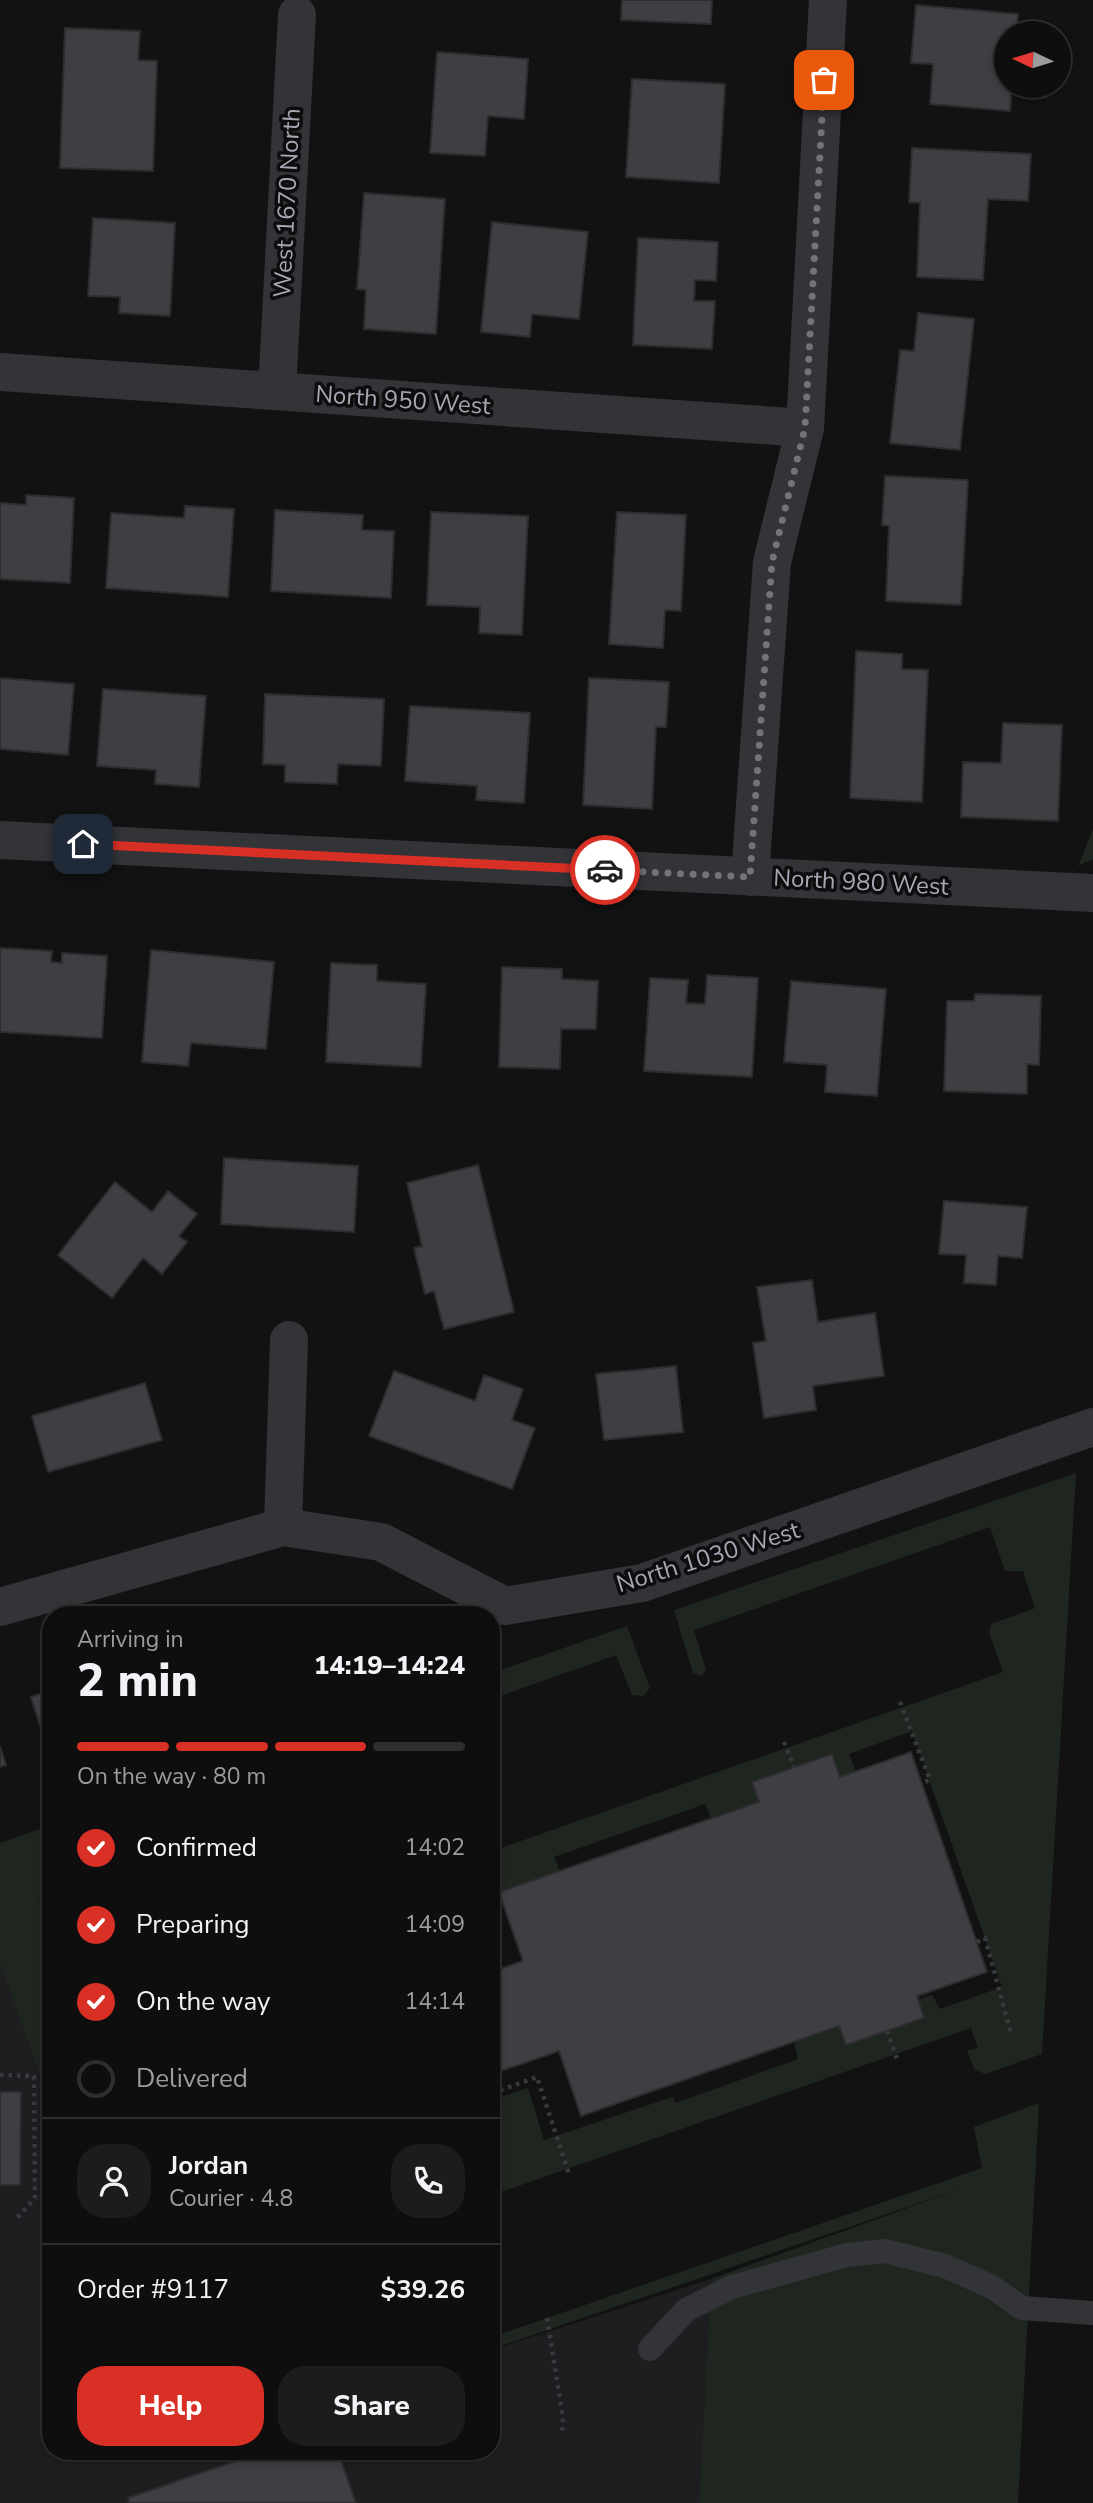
<!DOCTYPE html>
<html lang="en">
<head>
<meta charset="utf-8">
<style>
	:root { --surface:#0e0e0e; --page:#1c1c1c; --text:#f1f3f6; --muted:#9b9c9e; --line:#2e2e2e; --accent:#d93025 }
	body { margin:0; font-family:"Nunito Sans",sans-serif; background:var(--page); color:var(--text); height:100vh; display:flex; flex-direction:column; font-size:26px; white-space:nowrap }
	* { box-sizing:border-box; margin:0 }
	p { font-size:23px; color:var(--muted) }
	.icon { flex:none; width:38px; height:38px; fill:none; stroke:currentColor; stroke-width:2; stroke-linecap:round; stroke-linejoin:round }
	.map { position:relative; flex:1; overflow:hidden }
	.panel { position:absolute; left:42px; top:1606px; width:458px; height:854px; display:flex; flex-direction:column; background:var(--surface); border-radius:28px; box-shadow:0 4px 10px #0003,0 0 0 2px var(--line) }
	.panel>* { flex:none }
	.needle { width:46px; rotate:274deg }
	.fabs { position:absolute; left:994px; top:21px; display:grid; gap:14px }
	.fabs a { display:grid; place-items:center; width:77px; height:77px; border-radius:50%; background:var(--surface); box-shadow:0 4px 10px #0003,0 0 0 2px var(--line); font-size:35px }
	.pin { position:absolute; display:grid; place-items:center; width:60px; height:60px; color:#fff; margin:-30px; border-radius:14px; box-shadow:0 4px 10px #0006 }
	.courier { position:absolute; display:grid; place-items:center; width:70px; height:70px; margin:-35px; border:5px solid #d93025; border-radius:50%; background:#fff; color:#222; box-shadow:0 2px 9px #0007 }
	.headline em { font-style:normal; font-weight:800 }
	.headline div { display:flex; flex-direction:column-reverse }
	.headline { display:flex; align-items:center; justify-content:space-between; height:119px; padding:0 35px }
	h1 { font-size:46px; font-weight:800; line-height:52px }
	.bar { display:grid; grid-template-columns:repeat(4,1fr); gap:10px 7px; align-content:center; height:84px; padding:0 35px }
	.bar i { height:9px; border-radius:5px; background:var(--line) }
	.bar .selected { background:var(--accent) }
	.bar p { grid-column:span 4 }
	.line { display:flex; align-items:center; gap:18px; padding:0 35px; border-top:2px solid var(--line) }
	.line div { flex:1 }
	.round { display:grid; place-items:center; flex:none; width:74px; height:74px; border-radius:28px; background:var(--page) }
	ol { padding:0 35px; list-style:none }
	li { display:flex; align-items:center; gap:21px; height:77px }
	li p { margin-inline-start:auto }
	li .icon { padding:7px; border-radius:50%; background:var(--accent); color:#fff; stroke-width:4 }
	li:last-child { color:var(--muted) }
	li i { width:38px; height:38px; border:4px solid var(--line); border-radius:50% }
	.action { display:flex; gap:14px; margin-top:auto; padding:14px 35px }
	.action a { flex:1; height:80px; border-radius:28px; background:var(--accent); color:#fff; font-size:28px; font-weight:800; line-height:80px; text-align:center }
	.action a+a { background:var(--page); color:var(--text) }
	.map>svg:first-child { display:block }
	.built { fill:#1e1e20 }
	.green { fill:#1f2620 }
	.building { fill:#3f3f43; stroke:#2d2c2f; stroke-width:2 }
	.lines { fill:none; stroke-linecap:round; stroke-linejoin:round }
	.path { stroke:#393a3f; stroke-width:4.5; stroke-dasharray:3.5 5; stroke-linecap:butt }
	.lane { stroke:#333438; stroke-width:24 }
	.street { stroke:#333438; stroke-width:38 }
	.done { stroke:#72737b; stroke-width:7; stroke-dasharray:0 12.6 }
	.route { stroke:#d93025; stroke-width:9 }
	.labels { text-anchor:middle; dominant-baseline:central; stroke-width:7; stroke-linejoin:round; paint-order:stroke }
	.street-label { font-size:24px; fill:#a5a7b3; stroke:#0d0d0e }
</style>
</head>
<body>
<div class="map">
<svg width="1093" height="2503" viewBox="0 0 1093 2503">
	<rect width="100%" height="100%" fill="#121213"/>
	<path class="built" d="M0 1962 51 2099V2452H492V2350L711 2279 699 2503H0Z"/>
	<path class="green" d="M1093 829V859L1078 866Z
		M1076 1473 1042 2054 985 2074 975 2070 967 2051 978 2048 971 2028 492 2195V2100L528 2088 544 2140 672 2097 676 2103 798 2059 794 2042 932 1995 940 2009 1002 1987 912 1731 849 1754 856 1772 840 1777 831 1754 752 1782 759 1802 713 1822 705 1804 554 1857 560 1871 492 1894V1851L1003 1672 989 1632 991 1624 1035 1608 1023 1571H1005L990 1527 694 1630 706 1670 701 1676 693 1673 674 1610Z
		M627 1626 650 1688 643 1696 632 1695 616 1655 492 1699V1673Z
		M51 1825V1892L39 1896 51 1928V2105L0 1963V1843Z
		M1039 2103 1018 2503H699L711 2279 963 2188 492 2349V2337L982 2168 974 2127Z"/>
	<path class="building" d="M622 0H712L711 24 621 20Z
		M916 5 1018 14 1016 33H1006V86H1012L1010 111 930 104 933 64 911 63Z
		M65 28 140 31 138 60 157 61 153 171 60 168Z
		M437 52 528 59 524 119 488 116 485 156 430 153Z
		M632 79 725 84 719 183 626 177Z
		M912 148 1031 154 1028 201 988 199 983 280 917 277 920 203 909 202Z
		M364 193 445 199 436 334 364 329 366 290 357 289Z
		M93 218 175 223 170 316 119 313 120 297 88 296Z
		M492 222 588 232 579 319 532 314 530 337 481 332Z
		M638 238 718 242 716 281 695 280 694 301H715L712 349 633 345Z
		M918 313 974 319 960 450 890 443 900 350 914 351Z
		M885 476 968 480 961 605 886 601 889 526 882 525Z
		M26 495 74 498 70 583 0 579V503L26 505Z
		M185 506 234 509 228 597 106 588 111 513 184 518Z
		M275 510 363 515 362 530 394 531 391 598 271 591Z
		M431 512 528 516 522 635 479 633 480 607 427 605Z
		M617 512 686 515 681 611 665 610 663 648 609 644Z
		M856 651 902 654V669L928 670 922 802 850 798Z
		M0 678 74 684 68 755 0 749Z
		M589 678 669 682 666 727H656L652 809 583 805Z
		M103 689 206 696 199 787 155 784 156 770 97 766Z
		M265 694 384 699 381 766 338 764 337 784 285 782V765L263 764Z
		M410 706 530 713 524 803 476 800 477 786 405 781Z
		M1003 723 1062 725 1058 821 961 817 963 762 1001 763Z
		M0 948 52 951 51 962 62 963V953L107 956 102 1038 0 1032Z
		M151 950 274 962 266 1049 191 1043 188 1066 142 1062Z
		M331 963 377 965V981L426 984 421 1067 326 1062Z
		M502 967 562 969V979L598 981 596 1029H561L560 1069 499 1067Z
		M707 975 758 978 752 1077 644 1071 650 978 688 980 686 1003 705 1004Z
		M791 981 886 989 877 1096 825 1092 827 1065 784 1062Z
		M975 994 1041 996 1039 1065 1027 1064V1094L944 1091 947 1001H974Z
		M224 1158 358 1166 354 1232 221 1224Z
		M478 1165 514 1312 444 1329 434 1291 425 1294 414 1248 422 1246 407 1183Z
		M115 1182 152 1212 168 1191 197 1214 179 1236 187 1242 162 1274 143 1258 112 1298 58 1255Z
		M944 1201 1027 1207 1022 1258 998 1256 996 1285 964 1283 966 1255 939 1254Z
		M812 1280 818 1322 875 1313 884 1376 813 1386 816 1410 764 1418 753 1343 766 1341 757 1287Z
		M676 1366 683 1432 604 1440 596 1374Z
		M394 1371 475 1401 484 1375 523 1389 512 1420 535 1428 512 1489 369 1436Z
		M145 1383 162 1440 48 1472 32 1416Z
		M51 1690V1760L31 1697Z
		M0 1746 6 1765 0 1767Z
		M911 1752 987 1972 917 1996 924 2018 887 2031 846 2045 839 2026 581 2116 559 2051 492 2074V1972L523 1961 499 1892 759 1802 752 1782 832 1754 840 1777Z
		M0 2092H21L20 2185H0Z
		M262 2452H275L277 2458 296 2452H338L356 2503H129L128 2498Z"/>
	<g class="lines">
		<path class="path" d="M900 1702 930 1780 922 1783
			M784 1742 794 1767
			M977 1942 985 1938 1011 2034
			M887 2031 897 2059
			M0 2075 34 2076 35 2198 17 2218
			M492 2093 537 2077 569 2174
			M547 2318 563 2418 562 2434"/>
		<path class="lane" d="M650 2349 686 2310 732 2287 847 2255 885 2251 945 2266 992 2287 1022 2308 1093 2313"/>
		<path class="street" d="M0 372 805 428
			M277 391 297 15
			M0 840 1093 893
			M750 877 772 562 805 428 828 0
			M283 1527 289 1340
			M0 1607 283 1527 381 1542 505 1606 642 1583 1093 1427"/>
	</g>
	<g class="lines">
		<path class="done" d="M605 870 750 877 772 562 805 428 824 80"/>
		<path class="route" d="M83 844 605 870"/>
	</g>
	<g class="labels">
		<g class="street-label">
			<text transform="translate(287 203) rotate(-87)">West 1670 North</text>
			<text transform="translate(403 400) rotate(4)">North 950 West</text>
			<text transform="translate(861 882) rotate(3)">North 980 West</text>
			<text transform="translate(708 1557) rotate(-17)">North 1030 West</text>
		</g>
	</g>
</svg>
<div class="fabs">
<a><svg class="needle" viewBox="-14 -14 28 28"><path d="M0-13l5 13h-10z" fill="#e53935"/><path d="M0 13l5-13h-10z" fill="#9b9c9e"/></svg></a>
</div>
<div class="pin" style="left:824px;top:80px;background:#ea580c"><svg class="icon" aria-label="bag" viewBox="0 0 24 24"><path d="M5 8h14l-1 12H6zM9 8a3 3 0 0 1 6 0"/></svg></div>
<div class="pin" style="left:83px;top:844px;background:#1f2937"><svg class="icon" aria-label="home" viewBox="0 0 24 24"><path d="M3 11l9-7 9 7M6 9v11h12V9"/></svg></div>
<div class="courier" style="left:605px;top:870px"><svg class="icon" aria-label="car" viewBox="0 0 24 24"><path d="M5 17H2v-5l4-1 3-4h7l3 4 3 1v5h-3M9 17h6M6 11h13"/><circle cx="7" cy="17" r="2"/><circle cx="17" cy="17" r="2"/></svg></div>
<section class="panel">
<div class="headline"><div><h1>2 min</h1><p>Arriving in</p></div><em>14:19–14:24</em></div>
<div class="bar"><i class="selected"></i><i class="selected"></i><i class="selected"></i><i></i><p>On the way · 80 m</p></div>
<ol>
<li><svg class="icon" aria-label="check" viewBox="0 0 24 24"><path d="M5 12l5 5 9-10"/></svg>Confirmed<p>14:02</p></li>
<li><svg class="icon" aria-label="check" viewBox="0 0 24 24"><path d="M5 12l5 5 9-10"/></svg>Preparing<p>14:09</p></li>
<li><svg class="icon" aria-label="check" viewBox="0 0 24 24"><path d="M5 12l5 5 9-10"/></svg>On the way<p>14:14</p></li>
<li><i></i>Delivered</li>
</ol>
<div class="line" style="height:126px"><a class="round"><svg class="icon" aria-label="person" viewBox="0 0 24 24"><circle cx="12" cy="8" r="4"/><path d="M4 21q1-7 8-7t8 7"/></svg></a><div><b>Jordan</b><p>Courier · 4.8</p></div><a class="round"><svg class="icon" aria-label="phone" viewBox="0 0 24 24"><path d="M5 4h4l2 5-3 2q2 4 5 5l2-3 5 2v4C11 20 4 13 5 4z"/></svg></a></div>
<div class="line" style="height:91px"><div>Order #9117</div><b>$39.26</b></div>
<div class="action"><a>Help</a><a>Share</a></div>
</section>
</div>
</body>
</html>
